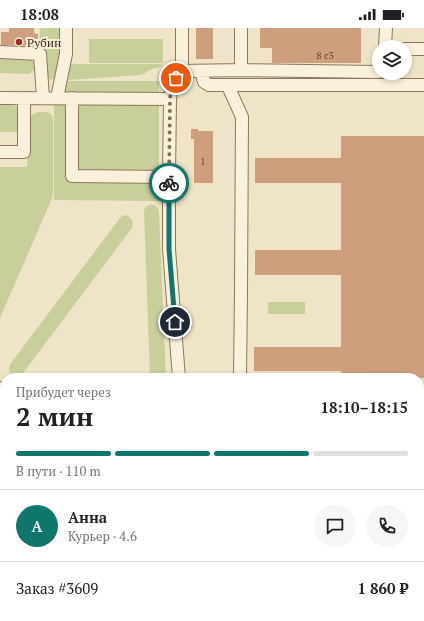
<!DOCTYPE html>
<html lang="ru">
<head>
<meta charset="utf-8">
<style>
	:root { --surface:#fff; --page:#f6f6f6; --text:#202124; --muted:#757577; --line:#e0e0e0; --accent:#0f766e }
	body { margin:0; font-family:"PT Serif",serif; background:var(--page); color:var(--text); height:100vh; display:flex; flex-direction:column; font-size:15px; white-space:nowrap }
	* { box-sizing:border-box; margin:0 }
	p { font-size:13px; color:var(--muted) }
	.icon { flex:none; width:22px; height:22px; fill:none; stroke:currentColor; stroke-width:2; stroke-linecap:round; stroke-linejoin:round }
	.map { position:relative; flex:1; overflow:hidden }
	.sheet { position:absolute; left:0px; top:345px; width:424px; height:248px; display:flex; flex-direction:column; background:var(--surface); border-radius:16px 16px 0 0; box-shadow:0 2px 6px #0003 }
	.sheet>* { flex:none }
	.controls { position:absolute; left:372px; top:12px; display:grid; gap:8px }
	.controls a { display:grid; place-items:center; width:40px; height:40px; border-radius:50%; background:var(--surface); box-shadow:0 2px 6px #0003; font-size:20px }
	.pin { position:absolute; display:grid; place-items:center; width:34px; height:34px; color:#fff; margin:-17px; border:2px solid #fff; border-radius:50%; box-shadow:0 1px 4px #0007 }
	.courier { position:absolute; display:grid; place-items:center; width:40px; height:40px; margin:-20px; border:3px solid #0f766e; border-radius:50%; background:#fff; color:#222; box-shadow:0 1px 5px #0007 }
	.headline em { font-style:normal; font-weight:700 }
	.headline div { display:flex; flex-direction:column-reverse }
	.headline { display:flex; align-items:center; justify-content:space-between; height:68px; padding:0 16px }
	h1 { font-size:26px; font-weight:700; line-height:30px }
	.bar { display:grid; grid-template-columns:repeat(4,1fr); gap:6px 4px; align-content:center; height:48px; padding:0 16px }
	.bar i { height:5px; border-radius:3px; background:var(--line) }
	.bar .selected { background:var(--accent) }
	.bar p { grid-column:span 4 }
	.line { display:flex; align-items:center; gap:10px; padding:0 16px; border-top:1px solid var(--line) }
	.line div { flex:1 }
	.round { display:grid; place-items:center; flex:none; width:42px; height:42px; border-radius:21px; background:var(--page) }
	.status { display:flex; justify-content:space-between; align-items:center; height:28px; padding:0 20px; background:var(--surface); direction:ltr }
	.status svg { height:11px; fill:currentColor }
	.map>svg:first-child { display:block }
	.green { fill:#c9cf9b }
	.building { fill:#cf9f7d }
	.lines { fill:none; stroke-linecap:round; stroke-linejoin:round }
	.minor-casing { stroke:#8d765c; stroke-width:14 }
	.minor { stroke:#faf1dc; stroke-width:12 }
	.rail { stroke:#3d2e20; stroke-width:2.5; stroke-dasharray:7 7; stroke-linecap:butt }
	.done { stroke:#7c6e5b; stroke-width:4; stroke-dasharray:0 7.2 }
	.route { stroke:#0f766e; stroke-width:5 }
	.poi-dot { fill:#9e2a2b; stroke:#f7eed8; stroke-width:1.5 }
	.labels { text-anchor:middle; dominant-baseline:central; stroke-width:4; stroke-linejoin:round; paint-order:stroke }
	.number-label { font-size:10px; fill:#624a37 }
	.poi-label { font-size:12px; fill:#3d2e20; stroke:#f7eed8; text-anchor:start }
</style>
</head>
<body>
<div class="status"><b>18:08</b><svg viewBox="0 0 49 12"><path d="M0 12V9h3v3zM5 12V6h3v6zM10 12V3h3v9zM15 12V0h3v12zM26 1h20v11H26zM47 4h2v5h-2z"/></svg></div>
<div class="map">
<svg width="424" height="593" viewBox="0 0 424 593">
	<rect width="100%" height="100%" fill="#f0e4c8"/>
	<path class="green" d="M37 0H63L57 49 51 52 46 49V22L39 21 40 1Z
		M89 11H163V35H89Z
		M0 29 29 31 34 34V42L29 46 0 45Z
		M71 36H161L163 38C159 40 154 40 150 42 146 44 145 46 141 47L70 52 67 51 64 48 67 37Z
		M54 53H159V173L54 172Z
		M0 77H14L19 81 18 104H0Z
		M38 84H45L50 85 53 90V168L0 290V139H27L29 93 31 88Z
		M152 176C156 178 158 179 159 184L166 350H150L144 183C145 179 147 178 152 176Z
		M126 187C132 190 134 194 132 200L23 345C14 352 5 345 11 335L120 190 122 188Z
		M268 274H305V286H268Z"/>
	<path class="building" d="M9 0H34V5L38 6V18L1 17V4H9Z
		M196 0H213V31H196Z
		M260 0H361V35H272V20H260Z
		M191 101H198V103H213V155H194V111H191Z
		M341 108H424V350H341V343H254V319H341V247H255V222H341V155H255V130H341Z"/>
	<g class="lines">
		<g class="minor-casing">
			<path id="minor" d="M385 19 386 0
				M405 21H424
				M0 24 40 26 43 70
				M241 42V0
				M182 43 241 42 379 44
				M201 43 204 54 209 57H424
				M228 58 242 89 241 263 240 350
				M0 70 170 71
				M57 70 66 26V0
				M72 70V148L169 149
				M0 124H24V70
				M179 350 169 221V149L170 71C172 58 173 53 182 43V0
				M0 360 1 361 0 381
				M0 409H5
				M41 588 66 593
				M120 593 121 588
				M197 593 198 588
				M249 593V588
				M416 593 424 586"/>
		</g>
		<use href="#minor" class="minor"/>
		<path class="rail" d="M346 588V593"/>
	</g>
	<g class="lines">
		<path class="done" d="M169 155 170 71 171 60 176 50"/>
		<path class="route" d="M169 155V221L175 294"/>
	</g>
	<circle class="poi-dot" cx="19" cy="14" r="4"/>
	<g class="labels">
		<g class="number-label">
			<text x="325" y="27">8 с3</text>
			<text x="203" y="133">1</text>
		</g>
		<g class="poi-label">
			<text x="27" y="14">Рубин</text>
		</g>
	</g>
</svg>
<div class="controls">
<a><svg class="icon" aria-label="layers" viewBox="0 0 24 24"><path d="M12 4l9 5-9 5-9-5zM3 14l9 5 9-5"/></svg></a>
</div>
<div class="pin" style="left:176px;top:50px;background:#ea580c"><svg class="icon" aria-label="bag" viewBox="0 0 24 24"><path d="M5 8h14l-1 12H6zM9 8a3 3 0 0 1 6 0"/></svg></div>
<div class="pin" style="left:175px;top:294px;background:#1f2937"><svg class="icon" aria-label="home" viewBox="0 0 24 24"><path d="M3 11l9-7 9 7M6 9v11h12V9"/></svg></div>
<div class="courier" style="left:169px;top:155px"><svg class="icon" aria-label="bike" viewBox="0 0 24 24"><circle cx="6" cy="16" r="4"/><circle cx="18" cy="16" r="4"/><path d="M6 16l4-8h5l3 8M10 8l3 8H6M13 5h3"/></svg></div>
<section class="sheet">
<div class="headline"><div><h1>2 мин</h1><p>Прибудет через</p></div><em>18:10–18:15</em></div>
<div class="bar"><i class="selected"></i><i class="selected"></i><i class="selected"></i><i></i><p>В пути · 110 m</p></div>
<div class="line" style="height:72px"><b class="round" style="background:var(--accent);color:#fff">А</b><div><b>Анна</b><p>Курьер · 4.6</p></div><a class="round"><svg class="icon" aria-label="chat" viewBox="0 0 24 24"><path d="M4 5h16v11H9l-5 4z"/></svg></a><a class="round"><svg class="icon" aria-label="phone" viewBox="0 0 24 24"><path d="M5 4h4l2 5-3 2q2 4 5 5l2-3 5 2v4C11 20 4 13 5 4z"/></svg></a></div>
<div class="line" style="height:52px"><div>Заказ #3609</div><b>1 860 ₽</b></div>
</section>
</div>
</body>
</html>
